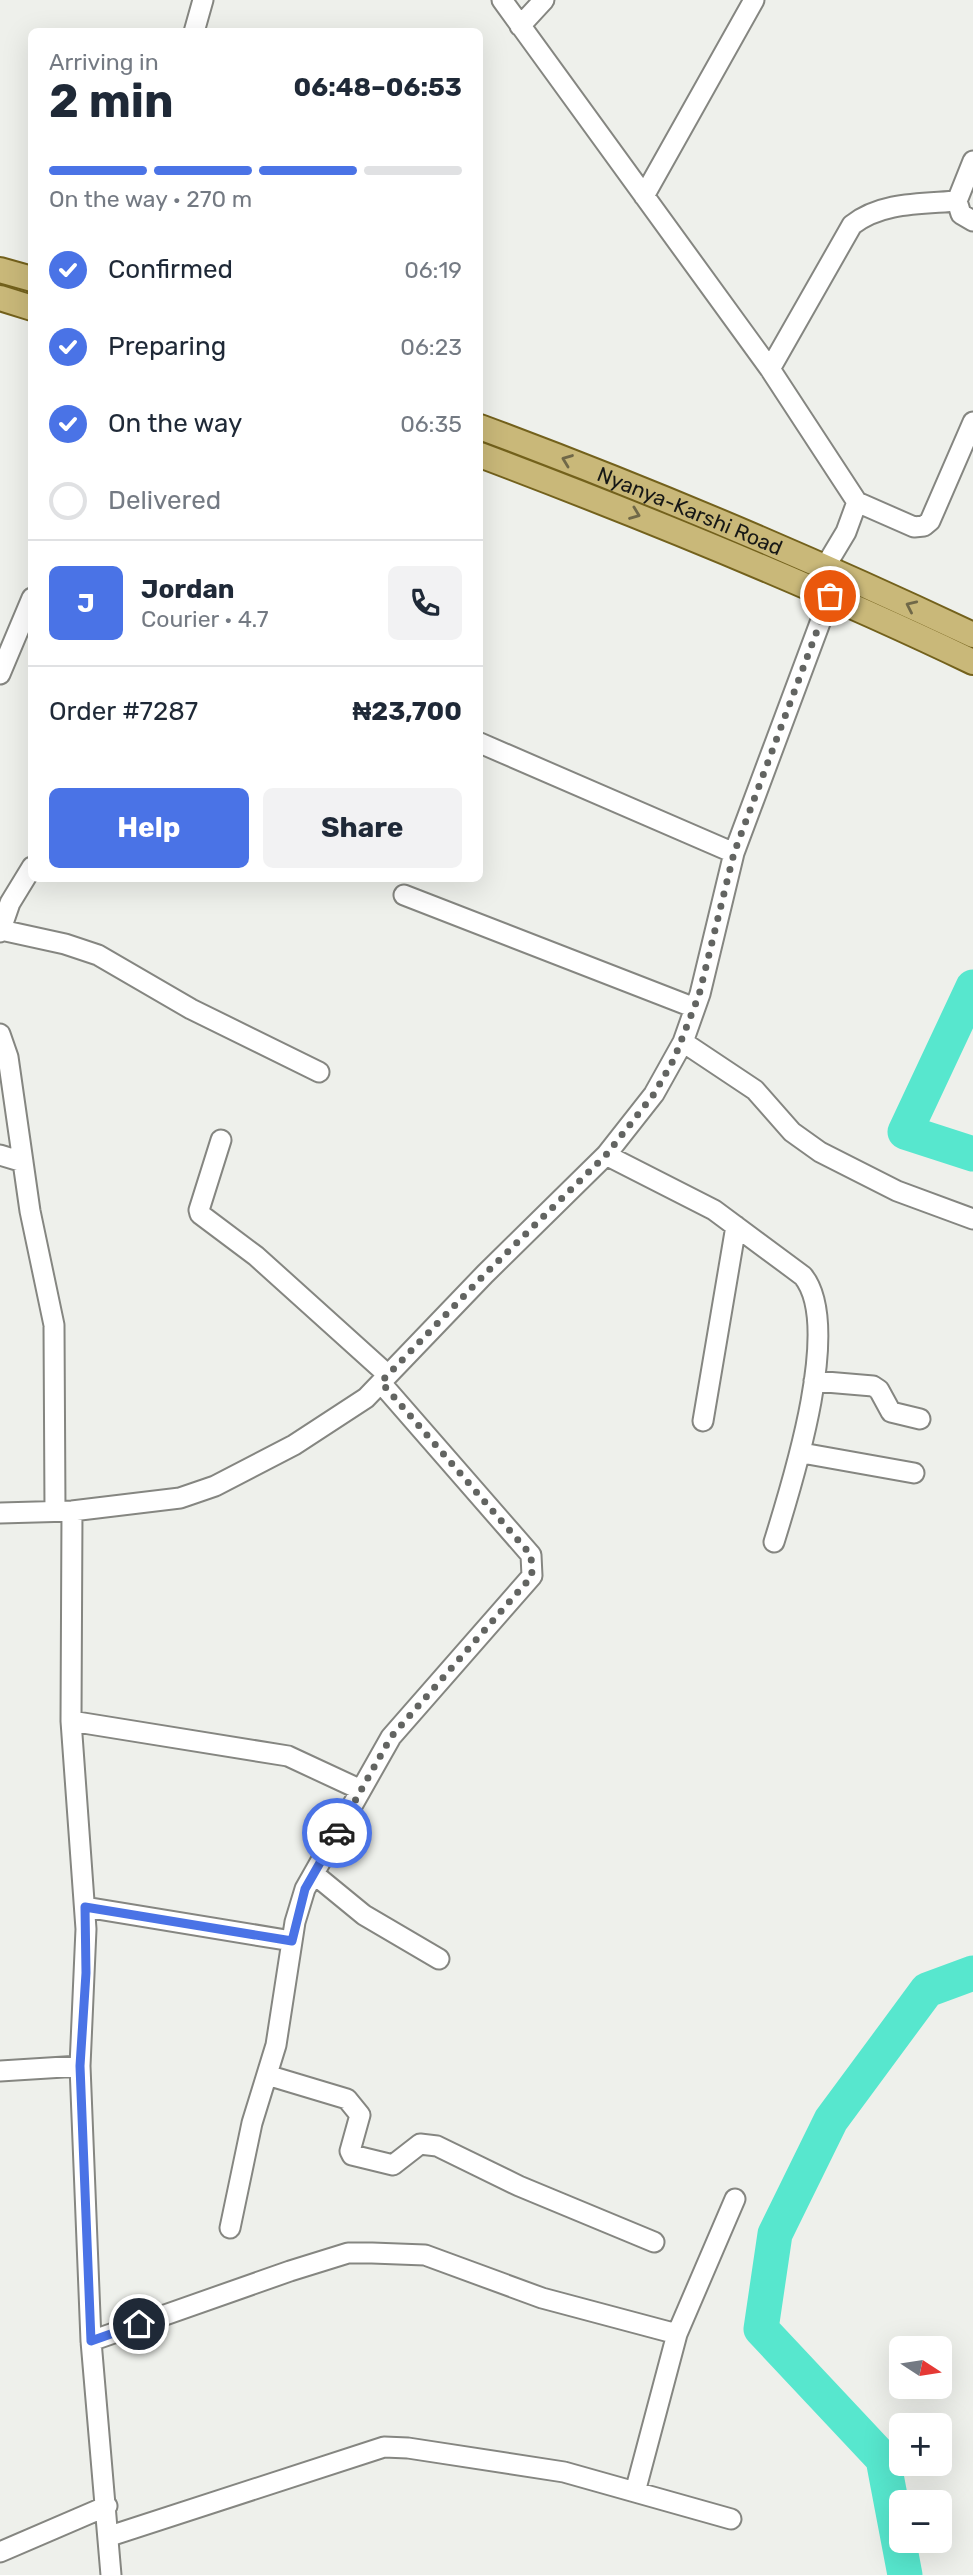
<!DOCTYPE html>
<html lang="en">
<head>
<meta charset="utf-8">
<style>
	:root { --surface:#fff; --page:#f2f2f3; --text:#1f2937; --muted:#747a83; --line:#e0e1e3; --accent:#4a73e6 }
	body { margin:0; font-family:Rubik,sans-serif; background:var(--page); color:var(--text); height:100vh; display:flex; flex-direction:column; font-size:26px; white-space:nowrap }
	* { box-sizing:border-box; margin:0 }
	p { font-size:23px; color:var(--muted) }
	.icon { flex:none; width:38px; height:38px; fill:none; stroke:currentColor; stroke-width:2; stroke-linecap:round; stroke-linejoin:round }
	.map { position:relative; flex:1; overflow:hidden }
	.side { position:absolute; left:28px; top:28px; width:455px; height:854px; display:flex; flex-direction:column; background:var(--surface); border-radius:10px; box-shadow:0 7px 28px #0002 }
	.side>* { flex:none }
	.needle { width:46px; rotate:102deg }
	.controls { position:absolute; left:889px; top:2336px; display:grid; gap:14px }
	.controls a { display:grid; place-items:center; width:63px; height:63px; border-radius:10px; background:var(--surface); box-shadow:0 7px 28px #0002; font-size:35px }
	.pin { position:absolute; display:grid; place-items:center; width:60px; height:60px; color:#fff; margin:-30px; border:4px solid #fff; border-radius:50%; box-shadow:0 2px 7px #0007 }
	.courier { position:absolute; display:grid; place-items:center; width:70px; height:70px; margin:-35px; border:5px solid #4a73e6; border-radius:50%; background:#fff; color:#222; box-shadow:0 2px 9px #0007 }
	.overview em { font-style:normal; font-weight:700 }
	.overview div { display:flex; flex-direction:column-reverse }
	.overview { display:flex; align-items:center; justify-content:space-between; height:119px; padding:0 21px }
	h1 { font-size:46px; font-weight:700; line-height:52px }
	.bar { display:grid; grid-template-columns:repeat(4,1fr); gap:10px 7px; align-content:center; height:84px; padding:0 21px }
	.bar i { height:9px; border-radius:5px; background:var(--line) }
	.bar .active { background:var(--accent) }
	.bar p { grid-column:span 4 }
	.line { display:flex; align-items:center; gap:18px; padding:0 21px; border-top:2px solid var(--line) }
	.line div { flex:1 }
	.round { display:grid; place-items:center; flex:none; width:74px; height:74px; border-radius:10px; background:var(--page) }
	ol { padding:0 21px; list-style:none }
	li { display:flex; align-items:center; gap:21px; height:77px }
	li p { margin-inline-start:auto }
	li .icon { padding:7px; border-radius:50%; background:var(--accent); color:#fff; stroke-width:4 }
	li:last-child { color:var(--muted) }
	li i { width:38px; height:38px; border:4px solid var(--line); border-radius:50% }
	.button { display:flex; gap:14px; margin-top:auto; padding:14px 21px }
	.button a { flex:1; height:80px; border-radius:10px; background:var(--accent); color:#fff; font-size:28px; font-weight:700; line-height:80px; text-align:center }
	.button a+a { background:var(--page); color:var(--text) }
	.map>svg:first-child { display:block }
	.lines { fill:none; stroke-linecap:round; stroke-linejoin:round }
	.river { stroke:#57e7ce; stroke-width:35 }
	.minor-casing { stroke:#858681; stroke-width:23 }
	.major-casing { stroke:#73611c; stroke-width:28 }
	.minor { stroke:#fff; stroke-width:19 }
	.major { stroke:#c9b879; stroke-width:24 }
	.oneway { stroke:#706848 }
	.done { stroke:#626461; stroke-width:7; stroke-dasharray:0 12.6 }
	.route { stroke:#4a73e6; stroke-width:9 }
	.labels { text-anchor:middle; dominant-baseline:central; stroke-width:7; stroke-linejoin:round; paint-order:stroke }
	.street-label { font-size:21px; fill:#171816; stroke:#fbfdf8 }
</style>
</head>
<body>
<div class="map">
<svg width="973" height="2575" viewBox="0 0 973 2575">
	<rect width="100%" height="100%" fill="#eef0eb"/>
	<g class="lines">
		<path class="river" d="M973 987 905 1132 973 1154
			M905 2575 883 2459 761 2329 775 2234 831 2120 927 1990 973 1973"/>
		<g class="minor-casing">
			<path id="minor" d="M502 0 770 369 857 502 846 532 825 567
				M520 26 544 0
				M194 32 203 0
				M973 161 957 201 961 214 973 221
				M644 196 754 0
				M770 369 852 225C881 202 921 204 957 201
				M857 502 914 527 924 526 930 521 973 422
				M0 674 32 598
				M480 743 734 853
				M404 895 695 1008
				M1 930 65 944 98 955 191 1009 319 1072
				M0 932 10 903 32 867
				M0 1034 8 1057 30 1211 54 1325 55 1511
				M683 1042 755 1090 792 1132 820 1152 897 1191 973 1219
				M221 1140 199 1210 200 1214 256 1256 388 1375
				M0 1155 23 1162
				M606 1155 714 1210 803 1276C843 1325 792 1484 774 1542
				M814 1381 873 1386 879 1390 891 1412 920 1419
				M703 1421 736 1226
				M802 1453 914 1473
				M72 1511 71 1721 86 1929 80 2066 91 2341 111 2575
				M0 1513 72 1511 180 1498 215 1486 294 1445 366 1398 485 1274 606 1155 654 1094 683 1042 700 994 734 853 830 596
				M71 1721 288 1756 361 1790
				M314 1874 364 1915 439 1959
				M85 1907 292 1941
				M0 2071 80 2066
				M267 2075 347 2099 360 2115 350 2151 352 2155 393 2165 420 2144 437 2146 519 2186 654 2242
				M230 2228 252 2123 276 2045 295 1922 305 1889 391 1737 532 1576 531 1555 381 1383
				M91 2341 290 2271 348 2253H372L425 2255 542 2298 677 2334
				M635 2492 677 2334 735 2199
				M110 2536 384 2447 408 2448 564 2472 731 2519
				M0 2552 107 2506"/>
		</g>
		<g class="major-casing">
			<g id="major">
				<path d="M0 270 32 279"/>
				<path d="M0 298 32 308"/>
				<path id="s1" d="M480 427C647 489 812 559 973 635"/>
				<path d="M480 455C647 518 812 585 973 662"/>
			</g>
		</g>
		<use href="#minor" class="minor"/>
		<use href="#major" class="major"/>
	</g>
	<defs><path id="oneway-chevron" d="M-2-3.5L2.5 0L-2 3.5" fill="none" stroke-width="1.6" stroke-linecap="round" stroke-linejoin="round" transform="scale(1.75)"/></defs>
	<g class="oneway">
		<use href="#oneway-chevron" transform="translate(567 460) rotate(-159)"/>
		<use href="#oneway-chevron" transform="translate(635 514) rotate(21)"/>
		<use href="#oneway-chevron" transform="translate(911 606) rotate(-155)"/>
	</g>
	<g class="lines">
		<path class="done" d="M337 1833 391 1737 532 1576 531 1555 381 1382 485 1274 606 1155 654 1094 674 1059 699 995 734 853 830 596"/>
		<path class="route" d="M139 2324 91 2341 80 2066 86 1973 85 1907 292 1941 305 1889 337 1833"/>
	</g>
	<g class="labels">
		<g class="street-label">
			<text stroke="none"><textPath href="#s1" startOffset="226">Nyanya-Karshi Road</textPath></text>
		</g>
	</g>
</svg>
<div class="controls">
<a><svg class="needle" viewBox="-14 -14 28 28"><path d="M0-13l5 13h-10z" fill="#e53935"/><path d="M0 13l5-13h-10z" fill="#747a83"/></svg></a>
<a>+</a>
<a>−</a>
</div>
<div class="pin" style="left:830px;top:596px;background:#ea580c"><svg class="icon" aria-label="bag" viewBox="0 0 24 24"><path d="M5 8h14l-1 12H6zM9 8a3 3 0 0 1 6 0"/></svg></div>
<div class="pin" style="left:139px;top:2324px;background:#1f2937"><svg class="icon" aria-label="home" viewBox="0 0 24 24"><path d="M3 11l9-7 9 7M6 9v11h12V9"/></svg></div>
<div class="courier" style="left:337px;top:1833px"><svg class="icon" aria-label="car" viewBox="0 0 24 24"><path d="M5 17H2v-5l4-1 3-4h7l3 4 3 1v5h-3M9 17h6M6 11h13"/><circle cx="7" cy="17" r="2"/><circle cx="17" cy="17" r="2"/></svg></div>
<section class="side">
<div class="overview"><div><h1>2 min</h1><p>Arriving in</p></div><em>06:48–06:53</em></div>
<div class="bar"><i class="active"></i><i class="active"></i><i class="active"></i><i></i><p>On the way · 270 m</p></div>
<ol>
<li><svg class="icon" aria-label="check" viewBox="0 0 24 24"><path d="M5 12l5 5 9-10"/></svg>Confirmed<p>06:19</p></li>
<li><svg class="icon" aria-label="check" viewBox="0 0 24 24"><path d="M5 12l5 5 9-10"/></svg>Preparing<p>06:23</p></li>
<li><svg class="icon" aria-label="check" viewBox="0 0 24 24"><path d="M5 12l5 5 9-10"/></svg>On the way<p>06:35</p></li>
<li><i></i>Delivered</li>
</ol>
<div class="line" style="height:126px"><b class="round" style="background:var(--accent);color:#fff">J</b><div><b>Jordan</b><p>Courier · 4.7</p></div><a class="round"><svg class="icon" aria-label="phone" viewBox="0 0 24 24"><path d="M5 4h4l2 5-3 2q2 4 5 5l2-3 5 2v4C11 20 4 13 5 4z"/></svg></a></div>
<div class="line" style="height:91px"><div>Order #7287</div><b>₦23,700</b></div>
<div class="button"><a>Help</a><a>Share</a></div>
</section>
</div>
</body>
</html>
